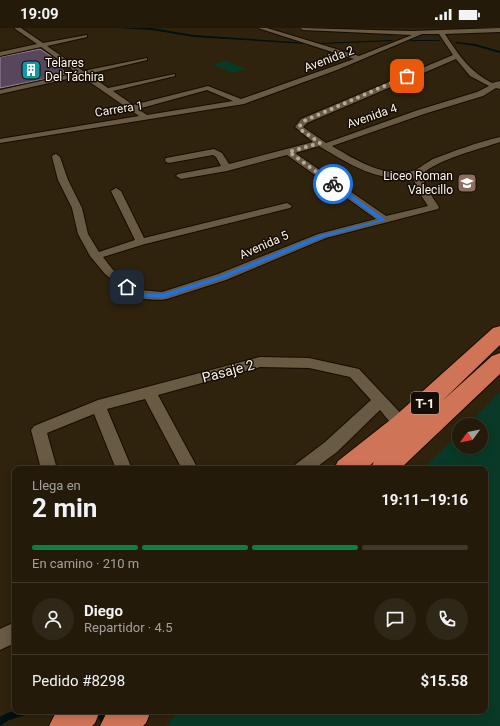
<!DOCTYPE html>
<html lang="es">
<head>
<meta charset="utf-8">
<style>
	:root { --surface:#231a0a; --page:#2f2718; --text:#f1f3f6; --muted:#a3a19c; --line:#40382b; --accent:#0b8043 }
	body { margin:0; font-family:Roboto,sans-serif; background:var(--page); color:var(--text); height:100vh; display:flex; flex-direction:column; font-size:15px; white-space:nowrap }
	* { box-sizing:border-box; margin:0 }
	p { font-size:13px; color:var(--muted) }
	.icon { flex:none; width:22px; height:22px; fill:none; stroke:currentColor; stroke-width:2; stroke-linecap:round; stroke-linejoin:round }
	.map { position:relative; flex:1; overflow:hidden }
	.side { position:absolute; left:12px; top:438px; width:476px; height:248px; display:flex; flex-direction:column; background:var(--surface); border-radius:8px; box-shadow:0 2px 10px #0003,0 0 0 1px var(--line) }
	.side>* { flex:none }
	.needle { width:26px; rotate:238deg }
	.tools { position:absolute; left:452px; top:390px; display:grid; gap:8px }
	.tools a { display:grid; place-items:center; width:36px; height:36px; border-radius:50%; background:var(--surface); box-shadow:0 2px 10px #0003,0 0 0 1px var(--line); font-size:20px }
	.pin { position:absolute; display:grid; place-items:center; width:34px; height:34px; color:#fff; margin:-17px; border-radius:8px; box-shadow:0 2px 6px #0006 }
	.courier { position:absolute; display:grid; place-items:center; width:40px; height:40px; margin:-20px; border:3px solid #1a73e8; border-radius:50%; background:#fff; color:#222; box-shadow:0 1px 5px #0007 }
	.headline em { font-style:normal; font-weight:700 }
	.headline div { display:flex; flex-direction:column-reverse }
	.headline { display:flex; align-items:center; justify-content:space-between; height:68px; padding:0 20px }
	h1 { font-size:26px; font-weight:700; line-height:30px }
	.bar { display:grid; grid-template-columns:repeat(4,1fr); gap:6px 4px; align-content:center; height:48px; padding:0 20px }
	.bar i { height:5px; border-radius:3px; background:var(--line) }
	.bar .current { background:var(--accent) }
	.bar p { grid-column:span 4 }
	.line { display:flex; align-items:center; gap:10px; padding:0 20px; border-top:1px solid var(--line) }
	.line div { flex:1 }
	.round { display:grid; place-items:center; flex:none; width:42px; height:42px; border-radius:21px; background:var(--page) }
	.status { display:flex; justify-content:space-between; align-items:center; height:28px; padding:0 20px; background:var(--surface); direction:ltr }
	.status svg { height:11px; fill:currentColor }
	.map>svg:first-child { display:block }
	.green { fill:#093a27 }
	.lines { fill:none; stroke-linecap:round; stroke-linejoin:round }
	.stream { fill:#011011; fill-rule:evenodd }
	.building { fill:#58475c; stroke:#97859b }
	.minor-casing { stroke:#170c00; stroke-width:2 }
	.trunk-casing { stroke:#170c00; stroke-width:2 }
	.minor { fill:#685a43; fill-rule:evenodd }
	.trunk { fill:#d07458; fill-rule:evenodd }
	.route { fill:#1a73e8 }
	.done { stroke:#b4ab9b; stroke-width:4; stroke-dasharray:0 7.2 }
	.labels { text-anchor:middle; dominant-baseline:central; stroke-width:3; stroke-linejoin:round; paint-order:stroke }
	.far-street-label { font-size:12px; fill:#fcf4e7; stroke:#130d05 }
	.far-poi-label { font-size:12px; fill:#fcf4e7; stroke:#130d05; text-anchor:start }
	.shield { fill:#130d05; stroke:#b6afa3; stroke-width:1 }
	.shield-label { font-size:13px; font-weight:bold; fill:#fcf4e7 }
	.street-label { font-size:14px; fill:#fcf4e7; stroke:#130d05 }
</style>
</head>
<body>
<div class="status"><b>19:09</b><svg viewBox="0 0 49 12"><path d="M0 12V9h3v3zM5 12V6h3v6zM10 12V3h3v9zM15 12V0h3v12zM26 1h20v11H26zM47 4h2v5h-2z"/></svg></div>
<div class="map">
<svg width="500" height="698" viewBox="0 0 500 698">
	<rect width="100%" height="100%" fill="#2f230d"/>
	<path class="green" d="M226 33 246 41 233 45 213 37Z
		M500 364V698H166L180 683H485V441H423L459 405V419H481V397H467Z"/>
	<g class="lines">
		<path class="stream" d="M117 0H152L194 7 308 15 307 16 194 9 152 2Z
			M392 12 393 13 320 16 319 15Z
			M439 12 440 13H410L411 12Z
			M455 15 456 14 475 16 500 23V25L475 18Z
			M15 683H30L29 686 9 692 0 698V689L7 685Z
			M95 683H103L111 698H103Z"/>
	</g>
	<path class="building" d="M40 21 64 37 58 39 68 46 0 60V29Z"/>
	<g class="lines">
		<g class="minor-casing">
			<path id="minor" d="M14 0H21L43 15 87 7V9L47 18 83 43 147 30V32L88 46 108 60 175 46V48L113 63 133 77 208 58 241 71 354 31 258 0H267L359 28 412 7 303 2 300 0 411 3 500 0V4L445 6C458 26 470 44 492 55L500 53V61L496 60 483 68 424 86 332 118C356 132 384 150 412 143 416 143 427 134 433 131 454 123 478 114 500 109V114C477 122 438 131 421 147L427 161 439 179 438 181 326 210 226 252 167 271C158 273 143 271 134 269L105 246 90 228 78 206 72 180 58 152 52 129 53 127 56 126 60 129 68 152 82 180 88 206 99 224 135 212 111 163 116 160 121 163 144 210 287 175 292 178 290 180 145 216 103 229 113 242 141 262 162 264 218 246 318 206 376 191 287 127 227 143 181 151 176 148 178 146 221 138 216 129 213 127 169 135 166 134 165 132 166 130 214 121 222 125 229 136 313 114 295 99 301 91 453 27 439 6H422L337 42 244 76 0 115V111L139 88 81 48 0 66V62L77 45 41 19 0 28V24L37 16ZM456 31 470 48 489 58 477 64 418 82 326 115 303 99 307 95ZM207 62 233 73 147 87 138 81ZM319 118C339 130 364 146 387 149 396 150 404 149 413 149L417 161 428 178 386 188 295 125Z
				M260 329 309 330 359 341 407 392 410 396 407 400C395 404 387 390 380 382L337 424 314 441H294L296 436 325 414 371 372 350 349 309 340 260 339 158 367 198 441H182L145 371 107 381 132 441H116L94 386 47 405 57 441H41L31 402 34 398 98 372Z
				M15 594V615L0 622V601Z"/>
		</g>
		<g class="trunk-casing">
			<path id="trunk" d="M500 298V317L441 374 492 328 500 325V346L400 441H370L374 434 365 441H334L338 433 394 389 493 300Z
				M57 683H100L95 695 92 698H49L55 686Z
				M108 683H151L146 695 143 698H100L106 686Z"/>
		</g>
		<use href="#minor" class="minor"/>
		<use href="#trunk" class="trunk"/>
	</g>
	<path class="route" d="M332 155H335L386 192 324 209 224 250 163 270 136 268 124 259 129 258 140 265 162 266 220 248 320 207 380 192 332 157Z"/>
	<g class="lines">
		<path class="done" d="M333 156 289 124 320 115 301 102 299 99 304 93 407 48"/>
	</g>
	<defs>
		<g id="building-square" transform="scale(1)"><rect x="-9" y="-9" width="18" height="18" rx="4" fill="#0f9aa8" stroke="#130d05"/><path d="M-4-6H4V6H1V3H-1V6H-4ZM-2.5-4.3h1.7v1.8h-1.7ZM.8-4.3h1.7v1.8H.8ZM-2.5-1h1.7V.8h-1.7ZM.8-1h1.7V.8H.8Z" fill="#fff"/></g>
		<g id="school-square" transform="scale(1)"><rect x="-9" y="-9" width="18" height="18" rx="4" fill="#8d6e63" stroke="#130d05"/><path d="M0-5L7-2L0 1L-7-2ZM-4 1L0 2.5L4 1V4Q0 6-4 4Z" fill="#fff"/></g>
	</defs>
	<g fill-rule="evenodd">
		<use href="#building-square" x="31" y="42"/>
		<use href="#school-square" x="467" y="155"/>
	</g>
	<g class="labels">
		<g class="far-street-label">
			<text transform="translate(329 31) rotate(-21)">Avenida 2</text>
			<text transform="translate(119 81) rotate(-9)">Carrera 1</text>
			<text transform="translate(372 88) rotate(-19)">Avenida 4</text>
			<text transform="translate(264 217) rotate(-24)">Avenida 5</text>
		</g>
		<g class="far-poi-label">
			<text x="45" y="35">Telares<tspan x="45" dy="14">Del Táchira</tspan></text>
			<text x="453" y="148" text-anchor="end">Liceo Roman<tspan x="453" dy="14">Valecillo</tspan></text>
		</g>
		<rect class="shield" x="411" y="364" width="28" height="22" rx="3"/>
		<g class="shield-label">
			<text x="425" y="375">T-1</text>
		</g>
		<g class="street-label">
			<text transform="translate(228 343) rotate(-15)">Pasaje 2</text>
		</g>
	</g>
</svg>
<div class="tools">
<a><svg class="needle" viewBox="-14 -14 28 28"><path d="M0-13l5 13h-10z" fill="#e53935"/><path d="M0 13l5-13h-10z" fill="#a3a19c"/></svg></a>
</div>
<div class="pin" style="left:407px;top:48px;background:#ea580c"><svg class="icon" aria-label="bag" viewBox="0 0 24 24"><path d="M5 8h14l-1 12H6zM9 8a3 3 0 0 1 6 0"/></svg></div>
<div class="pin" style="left:127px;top:259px;background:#1f2937"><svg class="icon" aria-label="home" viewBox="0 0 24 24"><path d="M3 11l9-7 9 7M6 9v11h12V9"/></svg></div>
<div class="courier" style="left:333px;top:156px"><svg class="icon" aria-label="bike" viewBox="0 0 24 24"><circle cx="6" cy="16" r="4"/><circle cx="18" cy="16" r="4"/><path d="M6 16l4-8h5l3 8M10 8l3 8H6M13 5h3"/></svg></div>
<section class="side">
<div class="headline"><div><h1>2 min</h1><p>Llega en</p></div><em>19:11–19:16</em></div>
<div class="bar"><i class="current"></i><i class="current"></i><i class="current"></i><i></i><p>En camino · 210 m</p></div>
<div class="line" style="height:72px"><a class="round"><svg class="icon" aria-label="person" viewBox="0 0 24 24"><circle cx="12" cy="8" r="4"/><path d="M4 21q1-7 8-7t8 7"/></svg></a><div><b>Diego</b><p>Repartidor · 4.5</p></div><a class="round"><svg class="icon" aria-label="chat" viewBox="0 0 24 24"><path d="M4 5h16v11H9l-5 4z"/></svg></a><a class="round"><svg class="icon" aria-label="phone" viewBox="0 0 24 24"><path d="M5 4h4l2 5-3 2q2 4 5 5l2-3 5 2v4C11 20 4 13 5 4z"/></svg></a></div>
<div class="line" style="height:52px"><div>Pedido #8298</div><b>$15.58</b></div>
</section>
</div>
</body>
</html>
